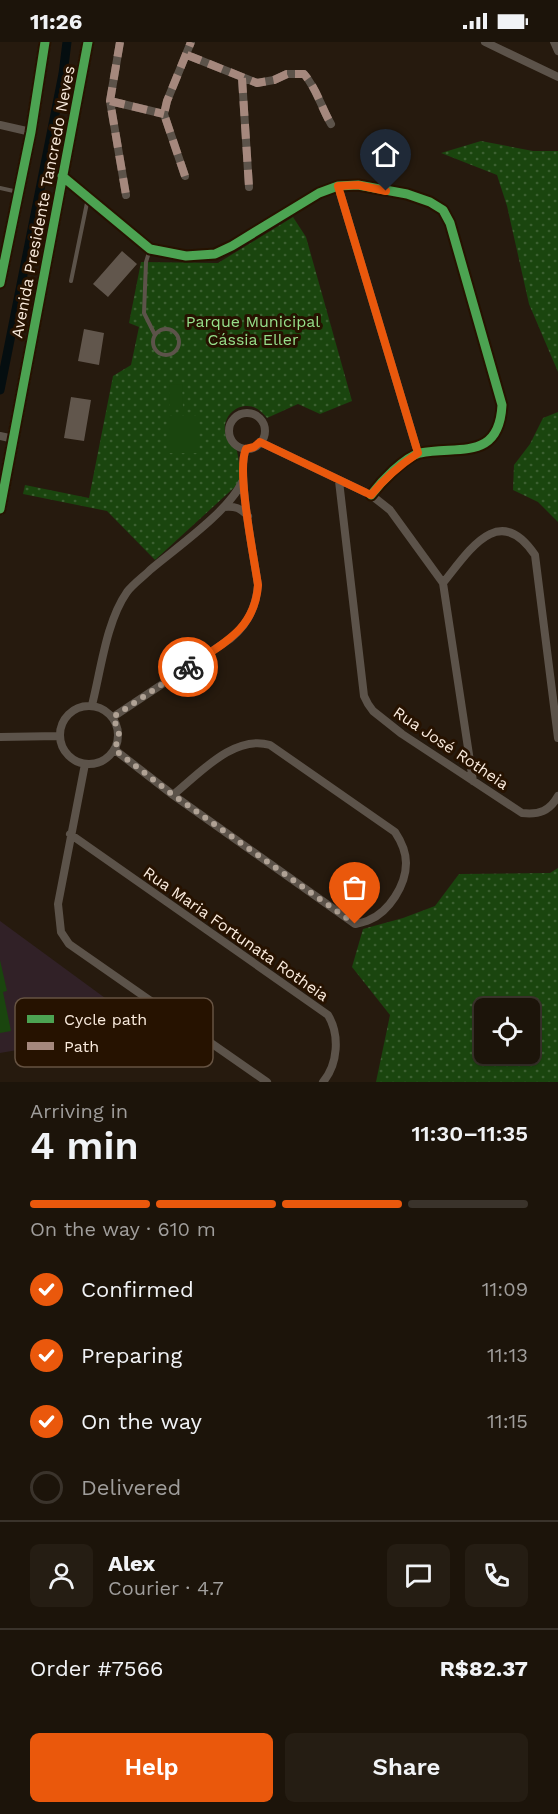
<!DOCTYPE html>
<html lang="en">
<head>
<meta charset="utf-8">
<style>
	:root { --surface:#1c140a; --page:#251d13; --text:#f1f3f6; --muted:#a09e9c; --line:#3a332b; --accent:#ea580c }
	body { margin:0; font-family:"Work Sans",sans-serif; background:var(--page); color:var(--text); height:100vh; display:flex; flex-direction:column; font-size:22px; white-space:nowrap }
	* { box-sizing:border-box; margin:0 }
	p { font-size:20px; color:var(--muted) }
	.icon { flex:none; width:33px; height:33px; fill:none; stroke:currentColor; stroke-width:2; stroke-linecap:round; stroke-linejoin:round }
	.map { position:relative; height:1040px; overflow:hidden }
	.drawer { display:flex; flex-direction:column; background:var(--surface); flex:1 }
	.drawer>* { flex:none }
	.controls { position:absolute; left:474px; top:956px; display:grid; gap:12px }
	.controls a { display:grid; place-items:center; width:66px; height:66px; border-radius:9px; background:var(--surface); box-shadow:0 2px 4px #0004,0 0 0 2px var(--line); font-size:30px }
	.pin { position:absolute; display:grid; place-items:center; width:51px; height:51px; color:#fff; margin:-62px -26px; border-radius:50% 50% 50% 0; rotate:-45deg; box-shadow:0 0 6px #0007 }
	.pin .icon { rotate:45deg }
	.courier { position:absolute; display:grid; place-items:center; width:60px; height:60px; margin:-30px; border:4px solid #ea580c; border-radius:50%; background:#fff; color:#222; box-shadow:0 2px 8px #0007 }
	.summary em { font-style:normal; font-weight:600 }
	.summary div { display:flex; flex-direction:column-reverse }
	.summary { display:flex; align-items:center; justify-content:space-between; height:102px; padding:0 30px }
	h1 { font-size:39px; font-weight:600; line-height:45px }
	.bar { display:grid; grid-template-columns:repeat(4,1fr); gap:9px 6px; align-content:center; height:72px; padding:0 30px }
	.bar i { height:8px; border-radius:4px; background:var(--line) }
	.bar .active { background:var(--accent) }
	.bar p { grid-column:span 4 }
	.line { display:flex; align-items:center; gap:15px; padding:0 30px; border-top:2px solid var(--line) }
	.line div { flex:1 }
	.round { display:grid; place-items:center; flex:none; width:63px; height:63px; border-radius:9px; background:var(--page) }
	ol { padding:0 30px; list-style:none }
	li { display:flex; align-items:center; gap:18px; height:66px }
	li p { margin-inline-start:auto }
	li .icon { padding:6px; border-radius:50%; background:var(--accent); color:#fff; stroke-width:4 }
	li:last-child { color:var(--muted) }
	li i { width:33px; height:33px; border:3px solid var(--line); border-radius:50% }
	.button { display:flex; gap:12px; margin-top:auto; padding:12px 30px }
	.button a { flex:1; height:69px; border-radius:9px; background:var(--accent); color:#fff; font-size:24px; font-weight:600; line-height:69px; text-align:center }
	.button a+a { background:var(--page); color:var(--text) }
	.status { display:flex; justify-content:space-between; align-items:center; height:42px; padding:0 30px; background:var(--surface); direction:ltr }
	.status svg { height:16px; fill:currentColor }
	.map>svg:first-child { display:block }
	.commercial { fill:#312127 }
	.grass { fill:url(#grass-dots); fill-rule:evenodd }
	.pitch { fill:#1a450e }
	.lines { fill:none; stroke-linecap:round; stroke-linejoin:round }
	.canal { stroke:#050e10; stroke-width:9 }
	.building { fill:#61564c }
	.service { stroke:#5c534a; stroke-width:4 }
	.minor { stroke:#5c534a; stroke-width:8 }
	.primary { stroke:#5c5a52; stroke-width:12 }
	.quiet { stroke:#a5887d; stroke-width:8; stroke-dasharray:15 8; stroke-linecap:butt }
	.cycleway-casing { stroke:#261200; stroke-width:13 }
	.cycleway { stroke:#4ca352; stroke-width:9 }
	.done { stroke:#b0a295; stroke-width:6; stroke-dasharray:0 10.8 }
	.route { stroke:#ea580c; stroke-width:8 }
	.labels { text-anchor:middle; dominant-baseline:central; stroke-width:6; stroke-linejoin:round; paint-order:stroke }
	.street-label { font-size:16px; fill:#faebdd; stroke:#261200 }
	.park-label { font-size:16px; fill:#96df8a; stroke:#261200 }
	.key { fill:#261200; stroke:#665342; stroke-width:1.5 }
	.key-label { font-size:16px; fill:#faebdd }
</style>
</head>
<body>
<div class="status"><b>11:26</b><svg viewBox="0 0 49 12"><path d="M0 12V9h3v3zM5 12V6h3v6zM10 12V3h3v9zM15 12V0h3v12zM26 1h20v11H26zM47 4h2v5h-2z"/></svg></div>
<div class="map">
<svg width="558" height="1040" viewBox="0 0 558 1040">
	<defs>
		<pattern id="grass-dots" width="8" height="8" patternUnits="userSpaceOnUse" patternTransform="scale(1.5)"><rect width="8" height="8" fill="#1a450e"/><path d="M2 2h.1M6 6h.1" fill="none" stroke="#3c6031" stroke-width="1.8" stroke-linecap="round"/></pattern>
	</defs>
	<rect width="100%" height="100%" fill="#261a0e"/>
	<path class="commercial" d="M0 879 146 986 0 1011Z"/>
	<path class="grass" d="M481 99 533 109H558V330L529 262 507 164 497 133 441 111Z
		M293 175 306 195 352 359 320 372 298 362 267 376C261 369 256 364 247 364 232 364 221 379 226 394 229 400 235 403 237 409 239 419 241 433 238 442L155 518 107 469 23 452 25 443 89 456 113 334 131 323 139 285 129 281 141 220 218 221Z
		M558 370V480L538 460 513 448 514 423 530 402 543 376Z
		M558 826V1040H376L390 973 352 925 363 887 403 876 435 864 459 832 550 831ZM484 966H530V1011H484Z"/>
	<path class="pitch" d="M182 342 183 365H170L169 343Z
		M169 374H197V411H169Z
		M0 918 7 949 3 950 11 989 0 991Z"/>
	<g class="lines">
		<path class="canal" d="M0 348 63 32 67 0"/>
	</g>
	<path class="building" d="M122 209 137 222 108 255 93 242Z
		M84 287 104 291 99 323 78 319Z
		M71 355 91 358 84 399 64 396Z"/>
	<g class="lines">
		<path class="service" d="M0 146 18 150
			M150 207 146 220 144 271 155 293
			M71 239 88 156
			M153 300a13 13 0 1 1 26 0a13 13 0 1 1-26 0Z"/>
		<path class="minor" d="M120 0 110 59 126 153
			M485 0 558 35
			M554 0 558 9
			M187 13 257 41 274 38 287 32H304C317 47 321 65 331 82
			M242 36 249 145
			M110 59 164 72
			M0 83 31 90
			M62 134 150 207 186 214 215 212 232 204 319 151 338 144 358 143 407 152 430 160 443 168 450 181 502 363C499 420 458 403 420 411 404 415 381 440 371 453
			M185 134 164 72 167 59 191 0
			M338 144 418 411
			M229 389a18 18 0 1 1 36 0a18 18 0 1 1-36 0Z
			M0 394 14 397
			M260 400 371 453 390 468 443 541 473 739
			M339 439 364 654 368 662 373 669 402 692 522 771C539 773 550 769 558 754
			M224 465C236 464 240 466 248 474
			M443 541C469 509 499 459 535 513L558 696
			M92 663C101 628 106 580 127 550 133 542 143 535 150 528 176 506 229 469 242 440
			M60 693a29 29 0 1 1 58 0a29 29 0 1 1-58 0Z
			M113 675 230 597C248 583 256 565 258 543 254 515 236 428 246 407
			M0 695 59 694
			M115 708 173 753 355 882C359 881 365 880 369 878 389 870 406 843 406 821 406 810 401 799 395 790L270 703C234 692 199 732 173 753
			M85 722 58 862 61 890 69 902 267 1040
			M70 792 328 973C340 993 338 1022 323 1040"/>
		<path class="primary" d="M0 241 31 90 45 0
			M0 467 88 0"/>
		<path class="quiet" d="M120 0 110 59 126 153
			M187 13 257 41 274 38 287 32H304C317 47 321 65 331 82
			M242 36 249 145
			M110 59 164 72
			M185 134 164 72 167 59 191 0"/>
		<g class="cycleway-casing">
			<path id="cycleway" d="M62 134 150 207 186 214 215 212 232 204 319 151 338 144 358 143 407 152 430 160 443 168 450 181 502 363C499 420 458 403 420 411 404 415 381 440 371 453
				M0 241 31 90 45 0
				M0 467 88 0"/>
		</g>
		<use href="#cycleway" class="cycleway"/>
	</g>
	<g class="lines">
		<path class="done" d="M188 625 113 675 119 691 115 708 173 753 355 882"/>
		<path class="route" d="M188 625C222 602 255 588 258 543 254 515 236 428 246 407L254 405 260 400 371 453C384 437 400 423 418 411L338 144 358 143 386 149"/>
	</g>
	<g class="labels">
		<g class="street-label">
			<text transform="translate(43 160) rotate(-79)">Avenida Presidente Tancredo Neves</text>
			<text transform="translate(451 706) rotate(34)">Rua José Rotheia</text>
			<text transform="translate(236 892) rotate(35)">Rua Maria Fortunata Rotheia</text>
		</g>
		<g class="park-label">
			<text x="253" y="279">Parque Municipal<tspan x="253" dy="18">Cássia Eller</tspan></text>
		</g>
	</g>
	<rect x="15" y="956" width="198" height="69" rx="9" class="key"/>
	<rect x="27" y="973" width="27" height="8" fill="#4ca352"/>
	<rect x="27" y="1000" width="27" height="8" fill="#a5887d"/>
	<g class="key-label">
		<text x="64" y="983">Cycle path</text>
		<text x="64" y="1010">Path</text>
	</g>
</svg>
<div class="controls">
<a><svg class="icon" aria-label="locate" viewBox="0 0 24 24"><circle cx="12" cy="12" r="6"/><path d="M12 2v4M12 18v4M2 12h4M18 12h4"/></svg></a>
</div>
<div class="pin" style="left:355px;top:882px;background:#ea580c"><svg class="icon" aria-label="bag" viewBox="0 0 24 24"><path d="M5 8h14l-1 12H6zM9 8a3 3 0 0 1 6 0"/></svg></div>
<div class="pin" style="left:386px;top:149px;background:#1f2937"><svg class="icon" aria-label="home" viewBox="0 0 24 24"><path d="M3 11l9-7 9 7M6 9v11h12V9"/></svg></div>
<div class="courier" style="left:188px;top:625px"><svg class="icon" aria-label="bike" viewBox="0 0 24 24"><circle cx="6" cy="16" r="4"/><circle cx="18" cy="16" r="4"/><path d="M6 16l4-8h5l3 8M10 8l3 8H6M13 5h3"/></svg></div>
</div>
<section class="drawer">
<div class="summary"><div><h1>4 min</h1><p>Arriving in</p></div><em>11:30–11:35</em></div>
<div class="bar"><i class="active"></i><i class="active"></i><i class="active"></i><i></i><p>On the way · 610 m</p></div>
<ol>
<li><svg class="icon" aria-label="check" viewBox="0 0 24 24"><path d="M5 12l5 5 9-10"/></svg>Confirmed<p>11:09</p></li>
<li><svg class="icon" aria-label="check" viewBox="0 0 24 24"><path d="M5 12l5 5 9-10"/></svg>Preparing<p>11:13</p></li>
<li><svg class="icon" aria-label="check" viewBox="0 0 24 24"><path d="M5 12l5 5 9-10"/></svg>On the way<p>11:15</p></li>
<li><i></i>Delivered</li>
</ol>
<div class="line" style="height:108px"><a class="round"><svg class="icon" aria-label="person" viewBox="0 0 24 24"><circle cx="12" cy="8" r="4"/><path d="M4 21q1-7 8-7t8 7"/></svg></a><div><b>Alex</b><p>Courier · 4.7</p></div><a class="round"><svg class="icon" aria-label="chat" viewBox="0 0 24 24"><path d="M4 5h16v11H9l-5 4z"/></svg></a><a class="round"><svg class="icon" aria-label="phone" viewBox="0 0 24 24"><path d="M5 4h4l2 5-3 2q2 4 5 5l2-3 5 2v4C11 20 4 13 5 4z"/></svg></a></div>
<div class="line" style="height:78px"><div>Order #7566</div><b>R$82.37</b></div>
<div class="button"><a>Help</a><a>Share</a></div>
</section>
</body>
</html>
